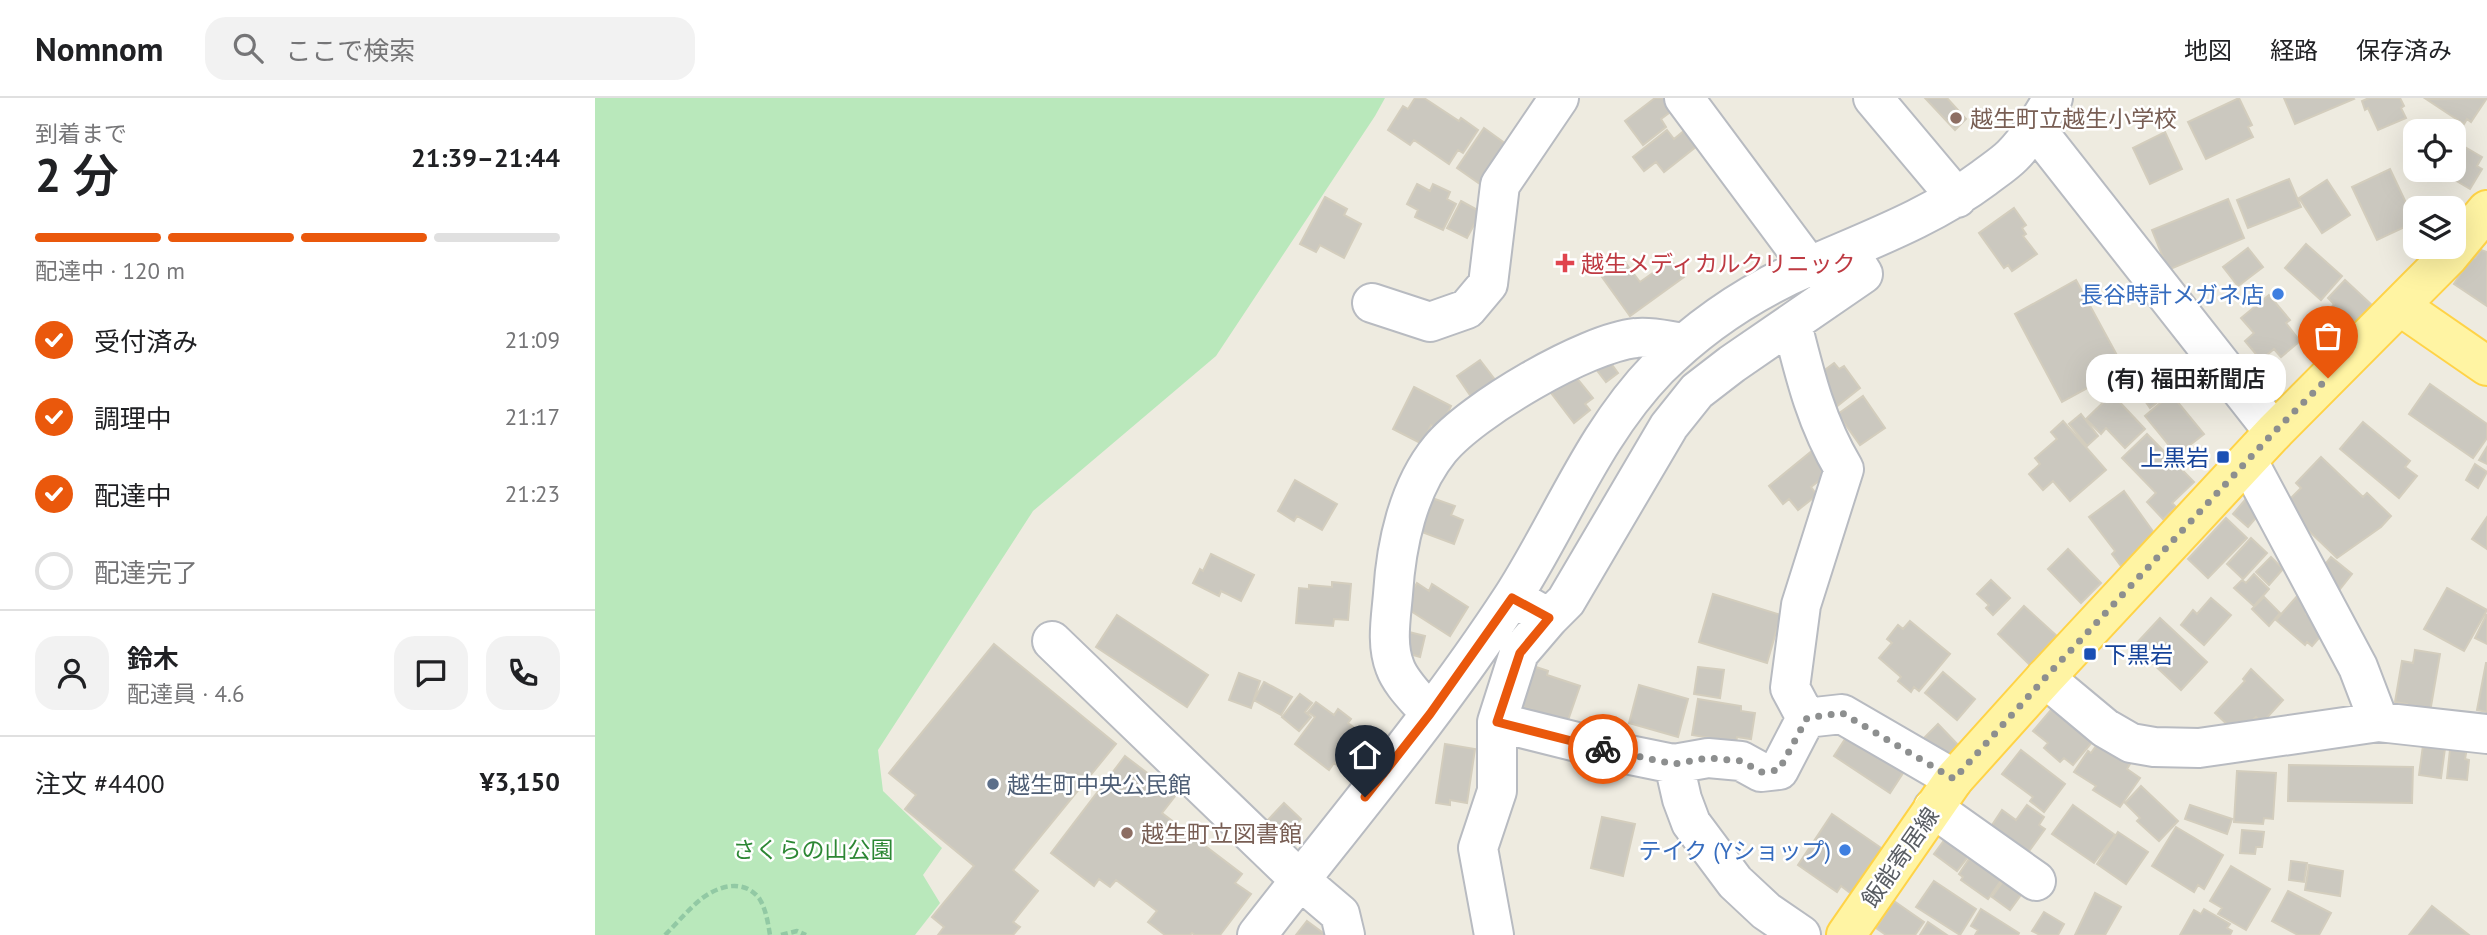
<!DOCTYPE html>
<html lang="ja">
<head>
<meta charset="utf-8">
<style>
	:root { --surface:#fff; --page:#f2f2f2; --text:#202124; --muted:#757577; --line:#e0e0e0; --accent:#ea580c }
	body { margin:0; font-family:"PT Sans","Noto Sans JP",sans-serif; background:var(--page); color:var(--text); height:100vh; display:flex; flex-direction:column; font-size:26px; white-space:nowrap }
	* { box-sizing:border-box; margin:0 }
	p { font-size:23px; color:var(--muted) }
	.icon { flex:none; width:38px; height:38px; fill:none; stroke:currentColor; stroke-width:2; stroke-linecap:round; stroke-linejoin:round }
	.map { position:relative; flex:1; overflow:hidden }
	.side { display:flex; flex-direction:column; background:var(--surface); width:595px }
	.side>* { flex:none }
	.buttons { position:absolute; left:1808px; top:21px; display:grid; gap:14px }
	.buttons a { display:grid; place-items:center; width:63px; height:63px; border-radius:14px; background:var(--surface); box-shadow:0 7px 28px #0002; font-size:35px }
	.pin { position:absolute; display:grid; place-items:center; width:60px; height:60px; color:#fff; margin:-72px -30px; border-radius:50% 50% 50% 0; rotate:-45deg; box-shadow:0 0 7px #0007 }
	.pin .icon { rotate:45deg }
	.courier { position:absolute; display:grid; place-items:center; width:70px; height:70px; margin:-35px; border:5px solid #ea580c; border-radius:50%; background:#fff; color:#222; box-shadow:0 2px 9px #0007 }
	.bubble { position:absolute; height:49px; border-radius:21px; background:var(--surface); box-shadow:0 7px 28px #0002; font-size:23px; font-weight:600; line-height:49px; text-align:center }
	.headline em { font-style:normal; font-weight:600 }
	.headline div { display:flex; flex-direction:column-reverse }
	.headline { display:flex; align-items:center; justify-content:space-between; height:119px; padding:0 35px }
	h1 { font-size:46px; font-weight:600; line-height:52px }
	.bar { display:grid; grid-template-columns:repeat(4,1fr); gap:10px 7px; align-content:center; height:84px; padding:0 35px }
	.bar i { height:9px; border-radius:5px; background:var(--line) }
	.bar .on { background:var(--accent) }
	.bar p { grid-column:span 4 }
	.line { display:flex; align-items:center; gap:18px; padding:0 35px; border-top:2px solid var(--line) }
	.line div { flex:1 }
	.round { display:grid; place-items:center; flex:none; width:74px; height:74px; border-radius:21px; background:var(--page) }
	ol { padding:0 35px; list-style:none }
	li { display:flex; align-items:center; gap:21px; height:77px }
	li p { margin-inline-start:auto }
	li .icon { padding:7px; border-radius:50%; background:var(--accent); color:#fff; stroke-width:4 }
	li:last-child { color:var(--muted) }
	li i { width:38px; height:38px; border:4px solid var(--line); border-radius:50% }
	header { display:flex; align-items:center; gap:42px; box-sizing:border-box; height:98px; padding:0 35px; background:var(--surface); border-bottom:2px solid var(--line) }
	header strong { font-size:33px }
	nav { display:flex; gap:38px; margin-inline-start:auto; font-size:24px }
	.search { width:490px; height:63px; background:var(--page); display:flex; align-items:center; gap:18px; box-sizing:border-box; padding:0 24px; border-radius:21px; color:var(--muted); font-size:26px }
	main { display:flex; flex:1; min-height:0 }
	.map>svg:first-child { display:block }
	.green { fill:#b9e8bb }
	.building { fill:#cbc8bf; stroke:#d3cdbd; stroke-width:2 }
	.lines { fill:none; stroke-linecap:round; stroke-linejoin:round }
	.minor-casing { stroke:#b8bbc1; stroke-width:42 }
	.major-casing { stroke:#ffd347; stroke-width:42 }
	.path { stroke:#92c9a4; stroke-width:4.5; stroke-dasharray:7 3.5; stroke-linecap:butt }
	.minor { stroke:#fff; stroke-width:38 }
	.major { stroke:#fff4a3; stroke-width:38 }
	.done { stroke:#8d8f8f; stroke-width:7; stroke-dasharray:0 12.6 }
	.route { stroke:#ea580c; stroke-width:9 }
	.education-dot { fill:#8d6e63; stroke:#fff; stroke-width:2.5 }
	.health-dot { fill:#e0444e; stroke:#fff; stroke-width:2.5 }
	.shop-dot { fill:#3f7fe0; stroke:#fff; stroke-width:2.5 }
	.transit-dot { fill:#1a4fb4; stroke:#fff; stroke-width:2.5 }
	.service-dot { fill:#5c6f8a; stroke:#fff; stroke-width:2.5 }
	.labels { text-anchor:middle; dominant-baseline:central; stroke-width:5; stroke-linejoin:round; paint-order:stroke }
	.education-label { font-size:23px; fill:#785e54; stroke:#fff; text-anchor:start }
	.health-label { font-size:23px; fill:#be3a42; stroke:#fff; text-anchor:start }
	.shop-label { font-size:23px; fill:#366cbe; stroke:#fff; text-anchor:end }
	.transit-label { font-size:23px; fill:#164399; stroke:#fff; text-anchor:end }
	.service-label { font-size:23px; fill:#4e5e75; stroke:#fff; text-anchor:start }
	.park-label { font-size:23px; fill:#2c8734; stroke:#fff }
	.street-label { font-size:23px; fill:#595d63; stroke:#fff }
</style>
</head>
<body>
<header>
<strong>Nomnom</strong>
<div class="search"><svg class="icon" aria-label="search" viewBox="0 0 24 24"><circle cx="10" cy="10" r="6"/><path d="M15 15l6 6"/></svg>ここで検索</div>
<nav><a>地図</a><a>経路</a><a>保存済み</a></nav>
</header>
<main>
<section class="side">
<div class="headline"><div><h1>2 分</h1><p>到着まで</p></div><em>21:39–21:44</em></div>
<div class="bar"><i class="on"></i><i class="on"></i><i class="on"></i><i></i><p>配達中 · 120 m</p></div>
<ol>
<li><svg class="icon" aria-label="check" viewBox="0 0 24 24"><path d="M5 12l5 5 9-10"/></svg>受付済み<p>21:09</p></li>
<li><svg class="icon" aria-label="check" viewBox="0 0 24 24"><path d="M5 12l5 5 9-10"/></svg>調理中<p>21:17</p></li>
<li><svg class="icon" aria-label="check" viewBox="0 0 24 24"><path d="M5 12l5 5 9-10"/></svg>配達中<p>21:23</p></li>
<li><i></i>配達完了</li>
</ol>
<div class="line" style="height:126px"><a class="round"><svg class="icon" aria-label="person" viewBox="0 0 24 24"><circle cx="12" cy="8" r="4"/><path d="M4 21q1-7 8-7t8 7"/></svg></a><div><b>鈴木</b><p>配達員 · 4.6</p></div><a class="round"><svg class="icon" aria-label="chat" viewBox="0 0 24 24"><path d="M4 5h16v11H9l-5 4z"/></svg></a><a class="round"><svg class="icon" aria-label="phone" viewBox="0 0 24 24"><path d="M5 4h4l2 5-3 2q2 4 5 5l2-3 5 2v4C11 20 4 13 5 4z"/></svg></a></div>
<div class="line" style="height:91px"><div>注文 #4400</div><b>¥3,150</b></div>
</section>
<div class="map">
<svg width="1892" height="837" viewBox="0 0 1892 837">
	<rect width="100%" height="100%" fill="#eeebe0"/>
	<path class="green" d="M0 0H790L780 18 621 258 438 413 283 652 288 693 347 750 328 777 345 805 320 837H0Z"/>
	<path class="building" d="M820 0H829L864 23 866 20 883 32 868 55 863 52 854 66 819 42 815 47 793 32 808 8 813 11Z
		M1060 0H1069L1078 12 1066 21 1071 29 1048 47 1030 23Z
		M1330 0H1352L1371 21 1360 32Z
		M1644 0 1657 27 1653 29 1658 39 1611 61 1593 24Z
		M1689 0H1758L1759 1 1700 26Z
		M1774 0H1805L1809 8 1806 10 1811 20 1783 32 1773 10 1770 12 1767 3Z
		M1892 0 1876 24 1872 21 1869 26 1831 1Z
		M889 30 911 46 885 86 862 70Z
		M1072 32 1079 41 1090 32 1102 48 1069 74 1061 64 1049 73 1038 59Z
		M1570 34 1587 71 1555 86 1538 50Z
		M1858 42 1887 59 1882 68 1887 71 1875 91 1843 72H1858Z
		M1795 71 1813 109 1809 111 1816 126 1782 142 1757 89Z
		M1694 81 1706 109 1653 130 1642 102Z
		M1732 82 1755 117 1727 135 1704 100Z
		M822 86 835 93 838 86 855 94 852 101 861 106 848 132 820 119 823 112 812 106Z
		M730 99 752 111 749 117 766 126 749 160 725 147 721 154 705 146Z
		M1633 101 1649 140 1573 172 1557 132Z
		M866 103 886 114 872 140 852 130Z
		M1419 110 1431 127 1427 130 1431 136 1428 138 1442 156 1417 173 1413 167 1409 170 1384 135Z
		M1711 146 1747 178 1726 202 1690 170Z
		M1653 150 1668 169 1643 188 1628 169Z
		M1886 152 1892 154V208L1859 186 1877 158 1880 160Z
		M1076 162 1089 179 1035 218 1007 179 1029 163 1045 184Z
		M1481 182 1529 270 1467 304 1420 216Z
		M1750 182 1778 208 1756 231 1735 211 1739 206 1733 200Z
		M1674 197 1695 222 1691 225 1705 243 1686 259 1679 251 1666 262 1650 243 1659 235 1646 220Z
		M1010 257 1023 275 1011 284 997 266Z
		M885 262 901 283 877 300 862 278Z
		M1239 265 1244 271 1249 268 1265 290 1241 309 1219 280Z
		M976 273 998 300 990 306 995 312 979 325 953 291Z
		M1567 285 1574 295 1555 310 1548 300Z
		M1835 286 1892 326V340L1878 360 1814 316Z
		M819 289 856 308 845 331 836 327 827 346 798 331Z
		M1517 296 1550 331 1530 350 1511 330 1506 336 1491 321Z
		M1576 296 1609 336 1582 357 1550 318Z
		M1268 298 1290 330 1265 347 1243 316Z
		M1486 316 1503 338 1492 348 1474 326Z
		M1468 323 1511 372 1475 403 1458 383 1448 392 1434 376 1445 366 1440 360 1462 341 1456 334Z
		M1768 324 1815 363 1810 369 1822 378 1804 400 1745 351Z
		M1552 336 1599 384 1577 405 1581 409 1568 421 1552 404 1561 395 1527 360Z
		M1892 349V366L1884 362Z
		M1218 352 1234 375 1216 389 1222 397 1203 412 1194 401 1188 406 1174 388Z
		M1726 359 1768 399 1772 395 1796 418 1786 429 1742 460 1688 408 1706 390 1701 385Z
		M1880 366 1892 374 1883 390 1871 382Z
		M700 382 742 406 727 432 702 418 699 423 683 413Z
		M1529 393 1562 439 1526 468 1517 456 1520 453 1494 419Z
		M1656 395 1671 408 1653 429 1638 416Z
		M837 400 860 408 856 417 868 422 859 446 824 433Z
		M1892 419V451L1877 441Z
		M1631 420 1652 440 1613 480 1593 461Z
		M1656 440 1672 455 1648 481 1632 466Z
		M1473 451 1506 485 1486 505 1453 471Z
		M616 456 659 477 646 503 626 493 624 498 598 485 605 471 608 473Z
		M1676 459 1688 471 1674 487 1661 474Z
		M1736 459 1757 476 1745 491 1724 474Z
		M1659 476 1674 491 1659 508 1639 490 1647 482 1651 485Z
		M1396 482 1415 500 1398 517 1391 510 1394 507 1382 496Z
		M737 484 756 486 753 522 739 521 738 528 701 525 704 490 714 491V487L737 489Z
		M822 485 834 493 837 486 873 509 855 538 808 508Z
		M1852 490 1892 512 1869 553 1829 531Z
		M1118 496 1186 517 1172 565 1104 544Z
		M1704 496 1718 508 1711 516 1730 533 1717 548 1712 544 1710 547 1681 522Z
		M1669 499 1685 515 1674 528 1657 511Z
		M1616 500 1636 517 1609 547 1586 527 1598 512 1602 516Z
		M1429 508 1462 538 1435 567 1403 536Z
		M1892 516V546L1880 540Z
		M522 517 613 577 592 609 501 549Z
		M1565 520 1612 564 1586 592 1539 548Z
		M1315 523 1355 556 1324 593 1319 589 1316 594 1303 583 1306 579 1284 560 1297 545 1292 541 1303 527 1308 531Z
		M810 533 830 538 825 559 804 553Z
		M399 546 521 646 418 772 443 793 418 824 425 829 418 837H343L349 829 337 819 379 768 310 711 321 697 294 675Z
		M1820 552 1845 556 1835 614 1811 610 1812 606 1800 604 1807 563 1818 565Z
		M1891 565H1892V614L1882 612Z
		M938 568 953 573 952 577 985 588 971 628 936 617 938 612 925 608Z
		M1103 569 1129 572 1125 600 1099 596Z
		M1656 571 1688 602 1667 625 1661 619 1649 631 1642 624 1636 630 1620 615 1650 583 1648 581Z
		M1348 574 1380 601 1362 622 1330 595Z
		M644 575 665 583 656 610 634 602Z
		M669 584 697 599 686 617 659 602Z
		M1044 587 1093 601 1083 639 1034 625Z
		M705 596 717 605 710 614 716 619 704 633 687 619Z
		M1103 601 1146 608V613L1160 615 1156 641 1142 639 1141 644 1097 637Z
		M721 604 739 617 743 611 756 621 753 625 777 643 768 656 773 659 758 679 739 665 734 672 700 646 720 619 713 614Z
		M1461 606 1498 643 1478 667 1469 660 1465 664 1449 650 1453 645 1438 633Z
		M1343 626 1366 650 1349 665 1327 642Z
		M1256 632 1312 669 1295 695 1239 658Z
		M1829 640 1851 643 1846 680 1824 677Z
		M1856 642 1872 650 1870 661 1874 662 1872 682 1852 680Z
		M1503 645 1535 666 1532 671 1545 680 1525 709 1498 692 1501 688 1479 674 1493 653 1496 655Z
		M850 646 880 651 872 705 855 702V707L841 705Z
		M1426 652 1470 686 1449 714 1435 703 1438 699 1407 676Z
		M530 658 581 697 567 715 647 776 640 785 656 796 625 837H600L597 835 595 837H570L553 824 562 813 521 782 515 789 504 781 499 788 456 755Z
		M1694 667 1818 669 1817 705 1693 703Z
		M1642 673 1681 675 1678 721 1669 720 1668 726 1639 724Z
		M1546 688 1583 723 1564 743 1542 723 1545 720 1530 705Z
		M689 705 706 721 689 740 671 724Z
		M1432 707 1449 719 1444 727 1450 731 1429 760 1395 730 1407 712 1421 722Z
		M1478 707 1520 737 1499 765 1457 736Z
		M1595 707 1637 721 1632 736 1590 721Z
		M1237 716 1289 752 1258 797 1246 788 1242 794 1203 767Z
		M1007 719 1040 726 1028 778 996 770Z
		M1581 729 1628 757 1609 791 1603 787 1599 794 1557 768Z
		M1647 732 1669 734 1667 749H1661L1660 756 1645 755Z
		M1356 733 1379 751 1362 773 1339 756Z
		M1523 734 1553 754 1531 786 1502 766Z
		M1384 755 1412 774 1393 801 1366 782 1368 779 1364 776 1374 761 1378 763Z
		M1696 763 1712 765 1709 784 1694 782Z
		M1714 767 1748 773 1745 798 1710 792Z
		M1636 768 1675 791 1651 832 1623 816 1627 810 1615 803Z
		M1413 776 1431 790 1415 812 1397 799Z
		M1339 783 1381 811 1365 837 1321 809Z
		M1693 793 1736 815 1724 837H1703L1677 823Z
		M1500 795 1526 809 1510 837H1480Z
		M1299 803 1329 824 1320 837H1291L1281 830Z
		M1837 808 1874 837H1814Z
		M1386 811 1424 835 1423 837H1380L1383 832 1376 828Z
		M1609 811 1635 826 1632 830 1637 833 1635 837H1585L1599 812 1606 816Z
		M1449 814 1469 826 1463 837H1445L1437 833Z
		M712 823 731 837H701Z
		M1333 824 1352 837H1325Z"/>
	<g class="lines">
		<g class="minor-casing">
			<path id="minor" d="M1089 0 1214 168
				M1278 0 1362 100
				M1440 30 1679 334
				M777 205 835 224 872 211 893 186 905 87 964 0
				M1197 226C1210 278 1221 324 1249 371L1206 507 1195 590 1211 620
				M1653 363 1763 569 1784 624
				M954 520 971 503 1074 328 1102 293 1137 266 1268 176 1254 153
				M457 543 705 782 745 816 750 837
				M1450 580 1510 630 1536 645 1559 649 1604 650 1784 624 1892 636
				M835 616C824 602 806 586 800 569 791 546 796 520 798 496 801 447 813 390 845 351 877 312 991 245 1041 240 1057 238 1073 243 1089 245
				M1211 620 1247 616 1359 681
				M902 624 1030 656 1079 666 1113 660 1146 663 1166 674 1184 672 1211 620
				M1079 666 1087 701 1096 725 1140 784 1171 813 1206 837
				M1338 710 1441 783
				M662 837C748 726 840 618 917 500 966 424 998 337 1063 270 1106 227 1159 192 1215 168 1274 142 1337 119 1389 80 1398 73 1409 66 1417 58 1434 41 1446 20 1458 0
				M899 837 883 750 902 693V624L924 555 954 520 931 507"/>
		</g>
		<g class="major-casing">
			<path id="major" d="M1805 208 1892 268
				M1251 837 1359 681 1450 580 1679 334 1853 159 1892 112"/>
		</g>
		<path class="path" d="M70 837C82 825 93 812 105 802 122 788 148 780 164 800 171 811 173 825 175 837
			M186 837 202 833 211 837"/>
		<use href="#minor" class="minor"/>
		<use href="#major" class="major"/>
	</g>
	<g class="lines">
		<path class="done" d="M1008 651 1079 666 1113 660 1146 663 1166 674 1184 672 1212 620 1247 615 1359 681 1450 580 1679 334 1733 280"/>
		<path class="route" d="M770 699 835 616 917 500 954 520 925 555 902 624 1008 651"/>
	</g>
	<g class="education-dot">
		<circle cx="1361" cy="20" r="7"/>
		<circle cx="532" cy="735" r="7"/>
	</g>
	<path class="health-dot" d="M966.5 154.5h7v7h7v7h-7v7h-7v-7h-7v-7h7z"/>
	<g class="shop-dot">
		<circle cx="1683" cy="196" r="7"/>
		<circle cx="1250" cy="752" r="7"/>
	</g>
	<g class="transit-dot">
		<rect x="1621" y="352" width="14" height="14" rx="3.5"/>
		<rect x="1488" y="549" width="14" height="14" rx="3.5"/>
	</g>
	<circle class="service-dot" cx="398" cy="686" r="7"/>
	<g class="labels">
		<g class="education-label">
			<text x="1375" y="20">越生町立越生小学校</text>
			<text x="546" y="735">越生町立図書館</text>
		</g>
		<g class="health-label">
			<text x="986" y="165">越生メディカルクリニック</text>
		</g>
		<g class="shop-label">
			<text x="1669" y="196">長谷時計メガネ店</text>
			<text x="1236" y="752">テイク (Yショップ)</text>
		</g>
		<g class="transit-label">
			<text x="1614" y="359">上黒岩</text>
			<text x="1509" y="556" text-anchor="start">下黒岩</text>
		</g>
		<g class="service-label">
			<text x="412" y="686">越生町中央公民館</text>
		</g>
		<g class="park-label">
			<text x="218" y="751">さくらの山公園</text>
		</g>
		<g class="street-label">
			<text transform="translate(1305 759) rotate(-55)">飯能寄居線</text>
		</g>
	</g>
</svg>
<div class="buttons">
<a><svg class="icon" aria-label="locate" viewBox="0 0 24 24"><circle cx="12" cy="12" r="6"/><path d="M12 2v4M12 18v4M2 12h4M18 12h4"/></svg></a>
<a><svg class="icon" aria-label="layers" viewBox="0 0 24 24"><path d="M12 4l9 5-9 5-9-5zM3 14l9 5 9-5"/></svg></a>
</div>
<div class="pin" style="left:1733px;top:280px;background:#ea580c"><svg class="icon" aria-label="bag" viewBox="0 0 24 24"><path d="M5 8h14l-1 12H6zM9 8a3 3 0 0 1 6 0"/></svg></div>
<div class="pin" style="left:770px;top:699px;background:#1f2937"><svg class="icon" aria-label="home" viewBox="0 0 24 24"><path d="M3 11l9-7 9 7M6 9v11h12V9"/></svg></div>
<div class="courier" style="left:1008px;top:651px"><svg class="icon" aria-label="bike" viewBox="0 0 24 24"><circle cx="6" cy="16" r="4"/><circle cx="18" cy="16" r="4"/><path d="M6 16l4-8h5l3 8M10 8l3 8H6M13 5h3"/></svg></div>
<div class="bubble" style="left:1491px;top:256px;width:200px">(有) 福田新聞店</div>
</div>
</main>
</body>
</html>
